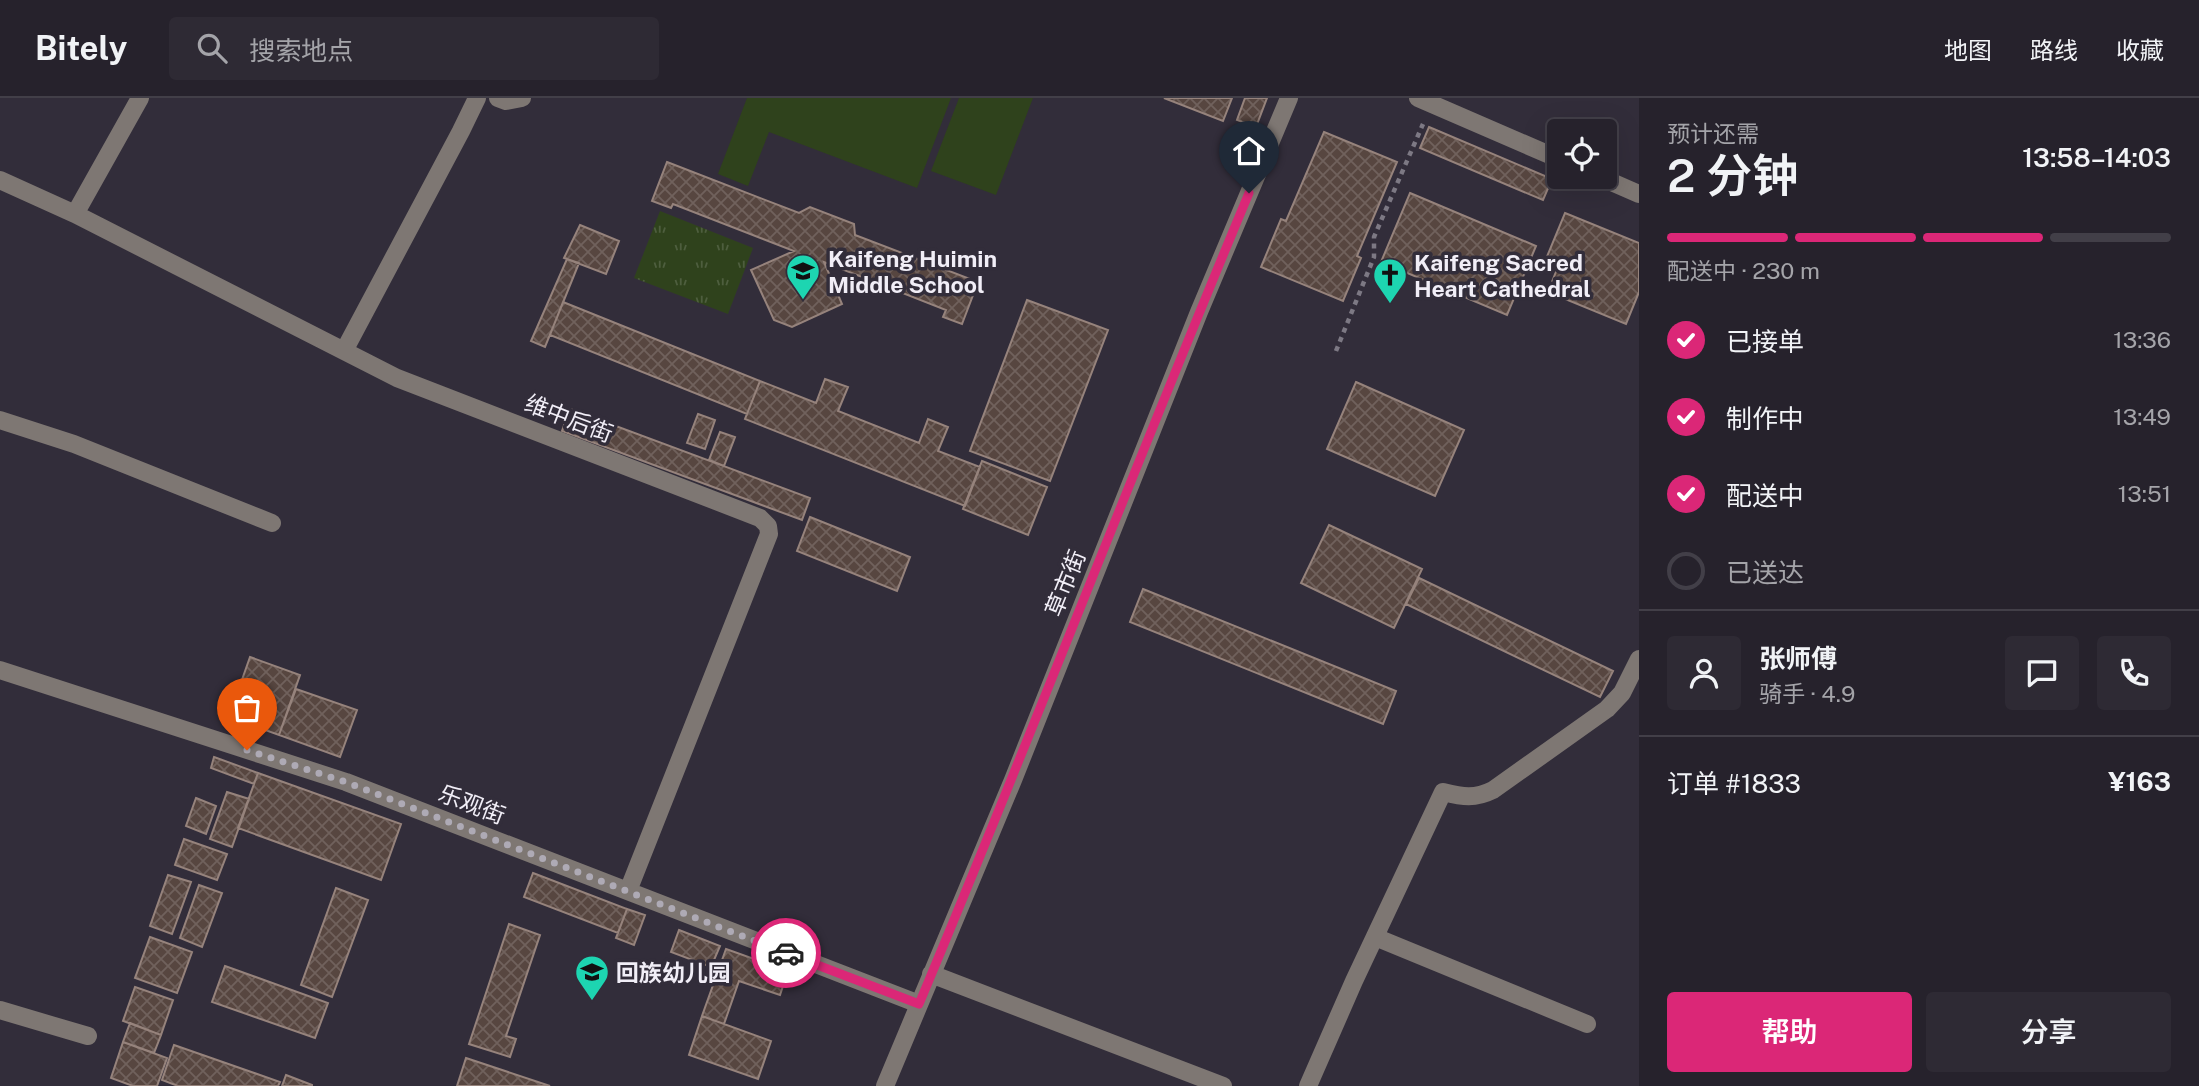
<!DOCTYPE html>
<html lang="zh">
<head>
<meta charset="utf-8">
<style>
	:root { --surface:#26222c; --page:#2e2a34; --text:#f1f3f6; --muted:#a4a4a9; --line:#423f48; --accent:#db2777 }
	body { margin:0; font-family:"Public Sans","Noto Sans SC",sans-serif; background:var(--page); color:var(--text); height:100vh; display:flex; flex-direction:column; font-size:26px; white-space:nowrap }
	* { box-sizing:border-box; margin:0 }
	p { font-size:23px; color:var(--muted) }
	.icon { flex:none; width:38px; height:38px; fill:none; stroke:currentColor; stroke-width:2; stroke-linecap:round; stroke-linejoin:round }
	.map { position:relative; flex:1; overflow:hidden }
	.panel { display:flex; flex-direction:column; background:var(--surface); width:560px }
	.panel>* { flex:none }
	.tools { position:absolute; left:1547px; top:21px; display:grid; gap:14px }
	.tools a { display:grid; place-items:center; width:70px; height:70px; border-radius:7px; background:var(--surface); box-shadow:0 7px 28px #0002,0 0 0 2px var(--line); font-size:35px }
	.pin { position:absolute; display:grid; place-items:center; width:60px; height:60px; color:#fff; margin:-72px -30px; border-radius:50% 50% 50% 0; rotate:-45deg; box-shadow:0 0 7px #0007 }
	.pin .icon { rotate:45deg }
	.courier { position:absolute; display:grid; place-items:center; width:70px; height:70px; margin:-35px; border:5px solid #db2777; border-radius:50%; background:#fff; color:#222; box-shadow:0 2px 9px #0007 }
	.head em { font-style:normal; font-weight:600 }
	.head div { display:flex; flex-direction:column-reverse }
	.head { display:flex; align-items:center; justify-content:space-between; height:119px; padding:0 28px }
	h1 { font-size:46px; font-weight:600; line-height:52px }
	.bar { display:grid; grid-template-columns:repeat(4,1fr); gap:10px 7px; align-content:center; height:84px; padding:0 28px }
	.bar i { height:9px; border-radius:5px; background:var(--line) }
	.bar .active { background:var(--accent) }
	.bar p { grid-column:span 4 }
	.line { display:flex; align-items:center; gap:18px; padding:0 28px; border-top:2px solid var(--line) }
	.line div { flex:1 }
	.round { display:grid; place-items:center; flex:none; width:74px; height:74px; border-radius:7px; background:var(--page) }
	ol { padding:0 28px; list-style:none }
	li { display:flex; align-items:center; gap:21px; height:77px }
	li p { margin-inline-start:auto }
	li .icon { padding:7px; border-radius:50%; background:var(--accent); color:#fff; stroke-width:4 }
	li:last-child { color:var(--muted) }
	li i { width:38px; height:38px; border:4px solid var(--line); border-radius:50% }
	.cta { display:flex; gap:14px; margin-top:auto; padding:14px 28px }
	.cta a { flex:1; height:80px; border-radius:7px; background:var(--accent); color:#fff; font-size:28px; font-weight:600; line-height:80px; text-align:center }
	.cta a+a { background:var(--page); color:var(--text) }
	header { display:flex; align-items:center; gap:42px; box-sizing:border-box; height:98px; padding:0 35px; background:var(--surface); border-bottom:2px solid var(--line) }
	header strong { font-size:33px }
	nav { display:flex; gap:38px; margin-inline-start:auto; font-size:24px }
	.search { width:490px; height:63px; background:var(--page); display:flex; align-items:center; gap:18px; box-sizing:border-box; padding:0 24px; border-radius:7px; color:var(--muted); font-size:26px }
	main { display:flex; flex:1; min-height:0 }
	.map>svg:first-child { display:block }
	.grass { fill:url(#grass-tufts) }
	.pitch { fill:#2f421c }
	.building { fill:url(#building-cross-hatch); stroke:#96837c; stroke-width:2 }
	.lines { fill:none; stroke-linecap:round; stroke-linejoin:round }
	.path { stroke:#7d7984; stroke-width:4.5; stroke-dasharray:5 5; stroke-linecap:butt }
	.minor { stroke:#7e7773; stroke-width:18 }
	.done { stroke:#aeaab5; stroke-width:7; stroke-dasharray:0 12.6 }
	.route { stroke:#db2777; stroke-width:9 }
	.labels { text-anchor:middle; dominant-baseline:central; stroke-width:7; stroke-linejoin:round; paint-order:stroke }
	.poi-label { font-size:23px; font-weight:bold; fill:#f1eef7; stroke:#322d3a; text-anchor:start }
	.street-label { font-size:23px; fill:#f1eef7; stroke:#322d3a }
</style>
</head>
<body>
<header>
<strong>Bitely</strong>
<div class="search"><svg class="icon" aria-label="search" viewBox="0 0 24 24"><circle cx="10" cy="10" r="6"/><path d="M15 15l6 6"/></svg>搜索地点</div>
<nav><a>地图</a><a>路线</a><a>收藏</a></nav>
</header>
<main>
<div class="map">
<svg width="1639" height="988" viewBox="0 0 1639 988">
	<defs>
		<pattern id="grass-tufts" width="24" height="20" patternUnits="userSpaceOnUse" patternTransform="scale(1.75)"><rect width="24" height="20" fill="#2f421c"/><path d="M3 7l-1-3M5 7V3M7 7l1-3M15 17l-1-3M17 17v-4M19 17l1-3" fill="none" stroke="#4e5e3e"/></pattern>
		<pattern id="building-cross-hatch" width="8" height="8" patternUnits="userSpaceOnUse" patternTransform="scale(1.75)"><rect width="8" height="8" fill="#574640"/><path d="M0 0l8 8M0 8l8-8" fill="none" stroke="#70615c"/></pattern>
	</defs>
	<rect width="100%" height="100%" fill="#322d3a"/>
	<path class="grass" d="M660 113 753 150 728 216 634 180Z"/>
	<path class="pitch" d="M747 0H951L917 90 769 34 748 88 718 76Z
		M959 0H1033L996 97 931 73Z"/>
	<path class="building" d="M1164 0H1232L1223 23Z
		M1245 0H1267L1256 29 1237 22Z
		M1429 29 1552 81 1543 102 1420 50Z
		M1324 34 1397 64 1357 158 1361 160 1343 203 1261 169 1281 121 1286 123Z
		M667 64 799 115 810 109 854 126 855 137 978 184 962 226 943 219 946 212 824 164 842 206 792 229 774 222 751 172 794 153 673 106 671 110 652 103Z
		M1410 95 1536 148 1507 217 1381 164Z
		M1565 115 1639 145V194L1626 226 1548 194 1559 166 1546 161Z
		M580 127 619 143 606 176 564 160Z
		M567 161 579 165 545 249 531 243Z
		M1027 202 1108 232 1050 383 970 353Z
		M563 204 760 283 747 316 550 237Z
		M825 281 848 289 838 313 919 345 928 321 948 329 938 353 980 369 965 408 745 321 760 283 816 305Z
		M1356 284 1464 332 1435 398 1327 351Z
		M570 311 810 400 802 422 562 333Z
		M698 316 715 322 705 351 687 345Z
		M720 334 735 339 724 368 709 362Z
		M982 363 1047 389 1028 437 963 411Z
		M810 419 910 459 897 493 797 453Z
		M1329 427 1422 471 1394 530 1301 485Z
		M1419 480 1613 573 1600 599 1406 506Z
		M1143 491 1396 593 1383 626 1130 524Z
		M250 559 300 577 279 637 229 619Z
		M296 591 357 612 340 659 279 637Z
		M214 659 258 675 254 686 211 670Z
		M258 675 401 726 381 782 238 730Z
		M227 694 249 701 232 749 210 741Z
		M196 700 216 708 206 736 186 728Z
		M184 741 227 756 217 782 175 767Z
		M533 775 627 811 618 835 524 799Z
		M168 777 191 784 172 836 150 828Z
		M199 787 222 795 202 849 180 840Z
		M336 790 368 802 332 899 301 887Z
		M627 811 645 817 634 847 616 840Z
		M509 826 540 837 506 938 516 941 510 959 469 946Z
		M679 832 720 848 711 869 671 854Z
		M150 839 192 854 177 895 135 880Z
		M726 851 788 873 780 897 739 883 724 926 702 918Z
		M225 868 328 905 315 940 212 904Z
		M135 889 173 902 161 937 123 923Z
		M702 918 771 943 758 981 689 957Z
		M130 925 161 937 154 955 123 944Z
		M123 944 167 960 157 988H133L111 980Z
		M174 947 280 984 278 988H178L162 982Z
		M466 960 550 988H457Z
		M286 977 312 987V988H282Z"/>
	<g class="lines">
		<path class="path" d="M1336 253 1374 159V139L1423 26"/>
		<path class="minor" d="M498 0 506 3 522 0
			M1418 0 1559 61
			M1600 79 1639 96
			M0 82 75 116 397 280 760 420 768 428 769 436 628 793
			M75 116 140 0
			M344 253 461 33 477 0
			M0 322 74 346 272 425
			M0 572 346 684 919 906
			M1375 839 1587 926
			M931 876 1223 988
			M0 912 88 938
			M885 988 1013 682 1199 214 1289 0
			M1308 988 1354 883 1443 694C1463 699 1475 701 1493 692L1607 611 1622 595 1639 561"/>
	</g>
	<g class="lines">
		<path class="done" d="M247 652 346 684 786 855"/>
		<path class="route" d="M786 855 919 906C1032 637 1136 364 1249 95"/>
	</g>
	<defs>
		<g id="school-pin" transform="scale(1.75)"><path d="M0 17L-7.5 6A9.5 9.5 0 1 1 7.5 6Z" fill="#1dd5b1" stroke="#322d3a"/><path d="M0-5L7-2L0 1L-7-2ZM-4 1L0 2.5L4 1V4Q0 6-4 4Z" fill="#111"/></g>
		<g id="church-pin" transform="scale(1.75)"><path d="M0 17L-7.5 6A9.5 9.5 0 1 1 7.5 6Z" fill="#1dd5b1" stroke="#322d3a"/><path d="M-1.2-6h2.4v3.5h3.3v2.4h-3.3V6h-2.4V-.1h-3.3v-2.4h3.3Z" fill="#111"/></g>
	</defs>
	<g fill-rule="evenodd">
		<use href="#school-pin" x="803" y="173"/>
		<use href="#church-pin" x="1390" y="177"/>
		<use href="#school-pin" x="592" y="874"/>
	</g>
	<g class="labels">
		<g class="poi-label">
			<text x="828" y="160">Kaifeng Huimin<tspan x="828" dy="26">Middle School</tspan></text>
			<text x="1414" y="164">Kaifeng Sacred<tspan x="1414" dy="26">Heart Cathedral</tspan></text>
			<text x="616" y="874">回族幼儿园</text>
		</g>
		<g class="street-label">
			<text transform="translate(569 320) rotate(21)">维中后街</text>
			<text transform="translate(1065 485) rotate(-68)">草市街</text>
			<text transform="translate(472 706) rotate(21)">乐观街</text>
		</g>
	</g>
</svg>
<div class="tools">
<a><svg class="icon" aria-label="locate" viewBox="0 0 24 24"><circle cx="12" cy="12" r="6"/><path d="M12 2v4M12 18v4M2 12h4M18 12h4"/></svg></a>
</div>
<div class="pin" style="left:247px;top:652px;background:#ea580c"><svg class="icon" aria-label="bag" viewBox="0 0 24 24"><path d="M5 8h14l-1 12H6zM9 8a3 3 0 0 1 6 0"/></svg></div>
<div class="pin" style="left:1249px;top:95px;background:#1f2937"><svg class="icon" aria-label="home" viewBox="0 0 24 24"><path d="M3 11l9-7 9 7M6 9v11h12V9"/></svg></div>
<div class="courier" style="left:786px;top:855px"><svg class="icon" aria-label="car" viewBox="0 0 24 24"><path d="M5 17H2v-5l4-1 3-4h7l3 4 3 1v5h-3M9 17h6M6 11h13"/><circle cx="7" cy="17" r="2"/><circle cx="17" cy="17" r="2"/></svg></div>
</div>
<section class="panel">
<div class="head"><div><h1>2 分钟</h1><p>预计还需</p></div><em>13:58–14:03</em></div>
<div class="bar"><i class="active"></i><i class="active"></i><i class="active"></i><i></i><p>配送中 · 230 m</p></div>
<ol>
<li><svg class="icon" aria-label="check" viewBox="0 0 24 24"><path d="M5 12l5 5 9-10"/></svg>已接单<p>13:36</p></li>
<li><svg class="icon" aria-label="check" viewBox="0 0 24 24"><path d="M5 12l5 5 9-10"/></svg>制作中<p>13:49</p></li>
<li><svg class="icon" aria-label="check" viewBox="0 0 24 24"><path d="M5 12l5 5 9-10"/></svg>配送中<p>13:51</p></li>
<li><i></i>已送达</li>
</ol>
<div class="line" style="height:126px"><a class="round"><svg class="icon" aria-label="person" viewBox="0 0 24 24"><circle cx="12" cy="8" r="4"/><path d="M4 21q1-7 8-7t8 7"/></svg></a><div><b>张师傅</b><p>骑手 · 4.9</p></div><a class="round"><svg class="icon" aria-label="chat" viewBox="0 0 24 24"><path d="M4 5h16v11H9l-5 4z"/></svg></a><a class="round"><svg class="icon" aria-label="phone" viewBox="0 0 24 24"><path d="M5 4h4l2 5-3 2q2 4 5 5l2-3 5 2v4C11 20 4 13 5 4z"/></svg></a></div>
<div class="line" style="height:91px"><div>订单 #1833</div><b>¥163</b></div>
<div class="cta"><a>帮助</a><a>分享</a></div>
</section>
</main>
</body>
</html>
